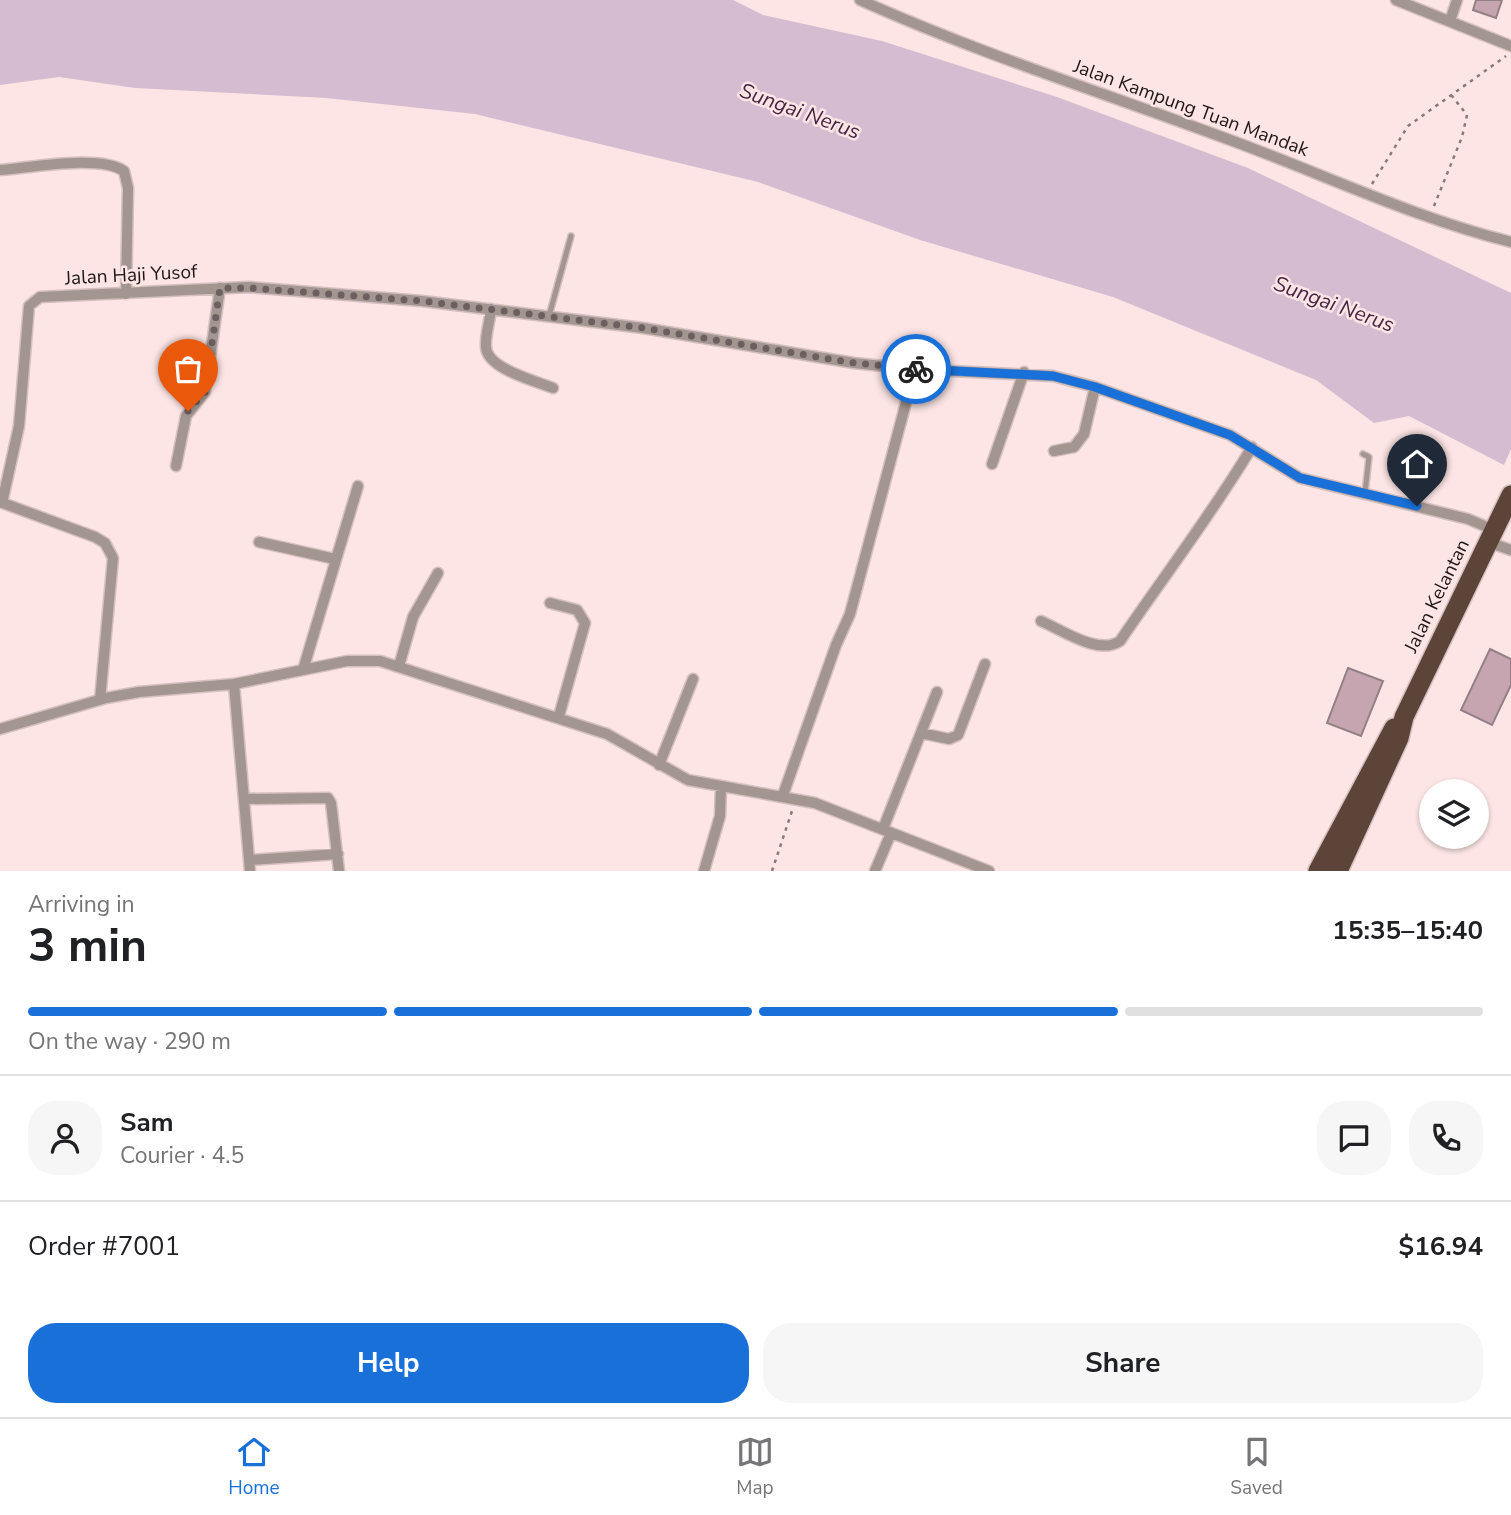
<!DOCTYPE html>
<html lang="en">
<head>
<meta charset="utf-8">
<style>
	:root { --surface:#fff; --page:#f6f6f6; --text:#202124; --muted:#757577; --line:#e0e0e0; --accent:#1a70d9 }
	body { margin:0; font-family:"Nunito Sans",sans-serif; background:var(--page); color:var(--text); height:100vh; display:flex; flex-direction:column; font-size:26px; white-space:nowrap }
	* { box-sizing:border-box; margin:0 }
	p { font-size:23px; color:var(--muted) }
	.icon { flex:none; width:38px; height:38px; fill:none; stroke:currentColor; stroke-width:2; stroke-linecap:round; stroke-linejoin:round }
	.map { position:relative; height:871px; overflow:hidden }
	.sheet { display:flex; flex-direction:column; background:var(--surface); flex:1 }
	.sheet>* { flex:none }
	.tools { position:absolute; left:1419px; top:779px; display:grid; gap:14px }
	.tools a { display:grid; place-items:center; width:70px; height:70px; border-radius:50%; background:var(--surface); box-shadow:0 2px 5px #0004; font-size:35px }
	.pin { position:absolute; display:grid; place-items:center; width:60px; height:60px; color:#fff; margin:-72px -30px; border-radius:50% 50% 50% 0; rotate:-45deg; box-shadow:0 0 7px #0007 }
	.pin .icon { rotate:45deg }
	.courier { position:absolute; display:grid; place-items:center; width:70px; height:70px; margin:-35px; border:5px solid #1a70d9; border-radius:50%; background:#fff; color:#222; box-shadow:0 2px 9px #0007 }
	.headline em { font-style:normal; font-weight:700 }
	.headline div { display:flex; flex-direction:column-reverse }
	.headline { display:flex; align-items:center; justify-content:space-between; height:119px; padding:0 28px }
	h1 { font-size:46px; font-weight:700; line-height:52px }
	.bar { display:grid; grid-template-columns:repeat(4,1fr); gap:10px 7px; align-content:center; height:84px; padding:0 28px }
	.bar i { height:9px; border-radius:5px; background:var(--line) }
	.bar .current { background:var(--accent) }
	.bar p { grid-column:span 4 }
	.line { display:flex; align-items:center; gap:18px; padding:0 28px; border-top:2px solid var(--line) }
	.line div { flex:1 }
	.round { display:grid; place-items:center; flex:none; width:74px; height:74px; border-radius:28px; background:var(--page) }
	.action { display:flex; gap:14px; margin-top:auto; padding:14px 28px }
	.action a { flex:1; height:80px; border-radius:28px; background:var(--accent); color:#fff; font-size:28px; font-weight:700; line-height:80px; text-align:center }
	.action a+a { background:var(--page); color:var(--text) }
	.menu { display:flex; justify-content:space-around; align-items:center; height:98px; border-top:2px solid var(--line); background:var(--surface); font-size:19px; color:var(--muted) }
	.menu a { display:grid; justify-items:center; gap:4px }
	.menu .current { color:var(--accent) }
	.map>svg:first-child { display:block }
	.water { fill:#d6bcd1 }
	.building { fill:#c6a5b0; stroke:#938086; stroke-width:2 }
	.lines { fill:none; stroke-linecap:round; stroke-linejoin:round }
	.service-casing { stroke:#d4c0bf; stroke-width:8 }
	.minor-casing { stroke:#d4c0bf; stroke-width:13 }
	.trunk-casing { stroke:#d4c0bf; stroke-width:22 }
	.path { stroke:#887978; stroke-width:2.5; stroke-dasharray:3.5 5; stroke-linecap:butt }
	.service { stroke:#a3958f; stroke-width:5 }
	.minor { stroke:#a3958f; stroke-width:10 }
	.trunk { stroke:#5c4438; stroke-width:19 }
	.done { stroke:#6c5f5f; stroke-width:7; stroke-dasharray:0 12.6 }
	.route { stroke:#1a70d9; stroke-width:9 }
	.labels { text-anchor:middle; dominant-baseline:central; stroke-width:5; stroke-linejoin:round; paint-order:stroke }
	.street-label { font-size:19px; fill:#1f1717; stroke:#fce5e4 }
	.water-label { font-size:21px; font-style:italic; fill:#482444; stroke:#fce5e4 }
</style>
</head>
<body>
<div class="map">
<svg width="1511" height="871" viewBox="0 0 1511 871">
	<rect width="100%" height="100%" fill="#fce5e4"/>
	<path class="water" d="M0 0H733L763 15 882 41 1057 97 1248 168 1511 293V449L1504 465 1409 416 1374 423 1316 380 1113 297 920 240 758 182 475 114 326 98 135 88 59 77 0 85Z"/>
	<path class="building" d="M1476 0H1502L1496 18 1473 10Z
		M1490 649 1511 659V685L1492 725 1461 710Z
		M1348 668 1383 681 1361 736 1327 723Z"/>
	<g class="lines">
		<g class="service-casing">
			<path id="service" d="M549 316 571 236
				M1363 454 1369 457 1365 493"/>
		</g>
		<g class="minor-casing">
			<path id="minor" d="M860 0C978 53 1101 92 1222 137 1319 172 1411 217 1511 242
				M1396 0 1511 46
				M1450 21 1457 0
				M0 170C29 168 100 154 124 171L128 188 126 294
				M491 309C490 321 485 335 486 347 487 369 536 381 553 388
				M1054 451 1074 447 1084 434 1095 387
				M992 464 1024 372
				M176 466 186 416 205 392 220 288
				M0 502 95 537 105 543 113 558 100 700
				M2 503 19 426 29 306 40 297 249 287 422 301 643 328 854 363 910 369 1053 376 1095 387 1230 435 1300 478 1468 519 1494 530
				M259 542 335 559
				M1488 542 1511 550
				M550 603 577 610 585 623 559 716
				M1041 621C1062 630 1099 656 1120 641 1164 576 1212 514 1252 447
				M399 666 413 617 438 573
				M303 670 358 486
				M234 684 347 661H380L607 734 688 780 815 803 989 871
				M0 729 106 698 139 692 234 684 250 871
				M921 733 949 739 958 735 985 664
				M659 765 693 679
				M783 795 836 645 850 614 908 395 910 369
				M244 799 328 798 331 803 339 871
				M883 829 937 692
				M249 860 338 854
				M704 871 720 816 721 787
				M875 871 891 833"/>
		</g>
		<g class="trunk-casing">
			<path id="trunk" d="M1318 871 1394 728
				M1338 871 1399 738 1404 717 1511 495"/>
		</g>
		<path class="path" d="M1372 184 1408 126 1506 56
			M1434 206 1462 137 1467 115 1452 96
			M772 871 792 811"/>
		<use href="#service" class="service"/>
		<use href="#minor" class="minor"/>
		<use href="#trunk" class="trunk"/>
	</g>
	<g class="lines">
		<path class="done" d="M188 411 205 392 220 288H249L422 301 643 328 854 363 916 369"/>
		<path class="route" d="M916 369 1053 376 1095 387 1230 435 1300 478 1417 506"/>
	</g>
	<g class="labels">
		<g class="street-label">
			<text transform="translate(1191 108) rotate(20)">Jalan Kampung Tuan Mandak</text>
			<text transform="translate(131 275) rotate(-3)">Jalan Haji Yusof</text>
			<text transform="translate(1437 596) rotate(-64)">Jalan Kelantan</text>
		</g>
		<g class="water-label">
			<text transform="translate(800 111) rotate(20)">Sungai Nerus</text>
			<text transform="translate(1334 304) rotate(20)">Sungai Nerus</text>
		</g>
	</g>
</svg>
<div class="tools">
<a><svg class="icon" aria-label="layers" viewBox="0 0 24 24"><path d="M12 4l9 5-9 5-9-5zM3 14l9 5 9-5"/></svg></a>
</div>
<div class="pin" style="left:188px;top:411px;background:#ea580c"><svg class="icon" aria-label="bag" viewBox="0 0 24 24"><path d="M5 8h14l-1 12H6zM9 8a3 3 0 0 1 6 0"/></svg></div>
<div class="pin" style="left:1417px;top:506px;background:#1f2937"><svg class="icon" aria-label="home" viewBox="0 0 24 24"><path d="M3 11l9-7 9 7M6 9v11h12V9"/></svg></div>
<div class="courier" style="left:916px;top:369px"><svg class="icon" aria-label="bike" viewBox="0 0 24 24"><circle cx="6" cy="16" r="4"/><circle cx="18" cy="16" r="4"/><path d="M6 16l4-8h5l3 8M10 8l3 8H6M13 5h3"/></svg></div>
</div>
<section class="sheet">
<div class="headline"><div><h1>3 min</h1><p>Arriving in</p></div><em>15:35–15:40</em></div>
<div class="bar"><i class="current"></i><i class="current"></i><i class="current"></i><i></i><p>On the way · 290 m</p></div>
<div class="line" style="height:126px"><a class="round"><svg class="icon" aria-label="person" viewBox="0 0 24 24"><circle cx="12" cy="8" r="4"/><path d="M4 21q1-7 8-7t8 7"/></svg></a><div><b>Sam</b><p>Courier · 4.5</p></div><a class="round"><svg class="icon" aria-label="chat" viewBox="0 0 24 24"><path d="M4 5h16v11H9l-5 4z"/></svg></a><a class="round"><svg class="icon" aria-label="phone" viewBox="0 0 24 24"><path d="M5 4h4l2 5-3 2q2 4 5 5l2-3 5 2v4C11 20 4 13 5 4z"/></svg></a></div>
<div class="line" style="height:91px"><div>Order #7001</div><b>$16.94</b></div>
<div class="action"><a>Help</a><a>Share</a></div>
</section>
<nav class="menu">
<a class="current"><svg class="icon" aria-label="home" viewBox="0 0 24 24"><path d="M3 11l9-7 9 7M6 9v11h12V9"/></svg>Home</a>
<a><svg class="icon" aria-label="map" viewBox="0 0 24 24"><path d="M3 6l6-2 6 2 6-2v14l-6 2-6-2-6 2zM9 4v14M15 6v14"/></svg>Map</a>
<a><svg class="icon" aria-label="saved" viewBox="0 0 24 24"><path d="M7 4h10v16l-5-4-5 4z"/></svg>Saved</a>
</nav>
</body>
</html>
